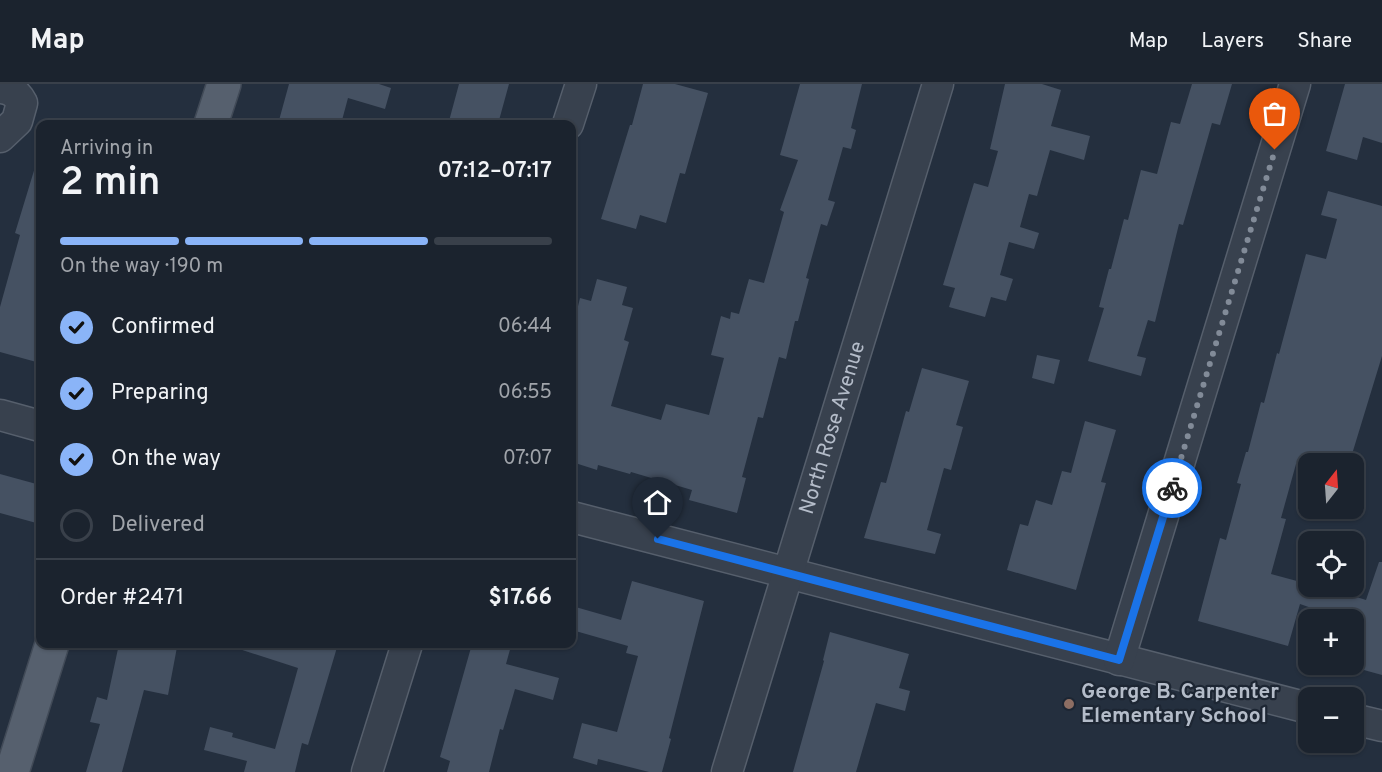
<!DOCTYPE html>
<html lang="en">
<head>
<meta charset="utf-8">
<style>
	:root { --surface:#1b232e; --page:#242b36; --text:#f1f3f6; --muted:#a0a4aa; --line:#39404a; --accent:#8ab4f8 }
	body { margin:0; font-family:Overpass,sans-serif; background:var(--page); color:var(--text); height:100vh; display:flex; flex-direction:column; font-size:22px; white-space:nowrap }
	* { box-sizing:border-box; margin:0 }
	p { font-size:20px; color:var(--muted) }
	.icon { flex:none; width:33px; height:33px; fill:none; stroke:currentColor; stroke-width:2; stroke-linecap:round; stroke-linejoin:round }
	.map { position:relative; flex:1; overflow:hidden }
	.side { position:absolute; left:36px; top:36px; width:540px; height:528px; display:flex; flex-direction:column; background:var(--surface); border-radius:12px; box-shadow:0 2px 4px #0004,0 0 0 2px var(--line) }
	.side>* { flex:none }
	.needle { width:39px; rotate:17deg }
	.controls { position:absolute; left:1298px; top:369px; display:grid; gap:12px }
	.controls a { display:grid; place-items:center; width:66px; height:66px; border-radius:12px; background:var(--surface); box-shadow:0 2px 4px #0004,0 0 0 2px var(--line); font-size:30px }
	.pin { position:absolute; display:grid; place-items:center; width:51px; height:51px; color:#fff; margin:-62px -26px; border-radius:50% 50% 50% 0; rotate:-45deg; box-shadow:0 0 6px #0007 }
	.pin .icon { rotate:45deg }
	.courier { position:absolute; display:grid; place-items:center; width:60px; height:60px; margin:-30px; border:4px solid #1a73e8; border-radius:50%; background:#fff; color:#222; box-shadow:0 2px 8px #0007 }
	.overview em { font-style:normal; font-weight:600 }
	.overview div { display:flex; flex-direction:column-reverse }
	.overview { display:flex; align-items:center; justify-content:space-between; height:102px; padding:0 24px }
	h1 { font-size:39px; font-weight:600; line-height:45px }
	.bar { display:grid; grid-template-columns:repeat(4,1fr); gap:9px 6px; align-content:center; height:72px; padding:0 24px }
	.bar i { height:8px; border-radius:4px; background:var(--line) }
	.bar .current { background:var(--accent) }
	.bar p { grid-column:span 4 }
	.line { display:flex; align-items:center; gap:15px; padding:0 24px; border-top:2px solid var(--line) }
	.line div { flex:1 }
	ol { padding:0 24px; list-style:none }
	li { display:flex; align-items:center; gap:18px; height:66px }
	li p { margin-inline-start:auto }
	li .icon { padding:6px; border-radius:50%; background:var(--accent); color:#111; stroke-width:4 }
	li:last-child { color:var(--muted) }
	li i { width:33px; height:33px; border:3px solid var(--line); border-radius:50% }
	header { display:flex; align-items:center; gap:36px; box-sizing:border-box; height:84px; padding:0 30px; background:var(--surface); border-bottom:2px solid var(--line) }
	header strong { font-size:28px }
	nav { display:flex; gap:33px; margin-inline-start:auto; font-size:21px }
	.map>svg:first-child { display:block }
	.building { fill:#455162 }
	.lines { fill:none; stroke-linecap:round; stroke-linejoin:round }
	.minor-casing { stroke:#565f6c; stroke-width:33 }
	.major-casing { stroke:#414a57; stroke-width:36 }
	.minor { stroke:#38414e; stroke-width:30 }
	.major { stroke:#56606e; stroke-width:33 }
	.done { stroke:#828b98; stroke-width:6; stroke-dasharray:0 10.8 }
	.route { stroke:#1a73e8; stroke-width:8 }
	.education-dot { fill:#8d6e63; stroke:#1d2633; stroke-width:2 }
	.labels { text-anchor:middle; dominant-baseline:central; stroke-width:4.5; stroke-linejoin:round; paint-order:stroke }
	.street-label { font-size:21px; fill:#b4bcc9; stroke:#1d2633 }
	.poi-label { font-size:21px; font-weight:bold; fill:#b4bcc9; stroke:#1d2633; text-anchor:start }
</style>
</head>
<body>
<header>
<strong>Map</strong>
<nav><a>Map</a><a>Layers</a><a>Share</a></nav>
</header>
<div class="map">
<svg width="1382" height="688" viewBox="0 0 1382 688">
	<rect width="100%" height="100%" fill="#242f3e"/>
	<path class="building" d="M289 0H379L391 4 385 25 348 14 341 40H278Z
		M459 0H509L498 40H461L449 37Z
		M643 0H675L708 9 685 90 680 89 666 139 640 131 636 145 601 135 630 41H632Z
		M800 0H862L851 44 856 46 851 65 843 63 828 116 835 118 827 142 821 140 806 194 809 195 798 237H795L786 275 779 273 763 334 758 333 742 393 746 394 737 429 689 416 692 406 631 388 630 390 598 381 597 386 572 378V247L580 214 591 217 597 195 627 203 622 221 633 224 624 256 629 258 611 322 661 336 666 320 709 331 724 274 711 271 721 232 730 235 731 228 739 230 749 195 764 199 784 128 780 126 798 76 780 71Z
		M1005 0H1042L1061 6 1051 42 1090 52 1084 76 1050 66 1037 112 1029 110 1020 143 1039 149 1034 165 1009 158 1000 191 1013 195 1006 217 991 213 985 233 949 223 955 204 943 201 974 99 988 103 998 67 990 65Z
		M1192 0H1232L1220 41 1212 39 1183 141 1179 140 1155 238 1148 236 1137 272 1146 274 1141 292 1088 277 1104 224 1099 223 1109 185H1111L1124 135 1128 136 1141 86 1157 90 1171 38 1180 40Z
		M1345 0H1382V59L1363 53 1357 76 1326 67Z
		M36 80 40 81V279L0 268V223L20 151 15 149Z
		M1328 107 1382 122V272L1349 380H1296L1281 434 1286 435 1271 490 1308 500V502L1325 505V503L1366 516 1379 478H1382V591L1353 583V536H1346L1300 520 1288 562 1198 537 1220 454 1226 456 1241 400 1237 399 1246 368H1248L1261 318 1264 319 1277 269 1279 270 1306 170 1326 175 1337 135 1321 131Z
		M1037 271 1060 276 1054 300 1032 294Z
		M922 284 969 297 956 341 963 343 951 386 944 384 927 446 941 450 935 470 864 454 881 398 886 399 906 327 909 328Z
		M1085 337 1116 346 1101 398 1106 399 1076 506 1007 486 1020 440 1028 442 1036 416 1052 421 1062 387 1071 389Z
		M0 390 40 401V440L0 429Z
		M632 497 704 517 669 654 671 655 662 688H649L598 675 597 681 573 674 582 639 617 648 638 572 626 569 628 562 572 546V522L621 536Z
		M830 548 909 570 899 604 910 607 905 627 876 619 856 688H793L824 577 823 576Z
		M119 560H157L177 563 168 611 144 606 122 688H86L100 640 90 638 97 613 107 616Z
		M233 560H338L308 661 302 659 295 688H244L247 677 204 666 210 643 233 649 232 653 275 665 293 602 298 584 233 563Z
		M472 560H500L511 562 506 580 559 594 553 616 515 605 503 646 500 645 489 688H447L450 677 440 673Z"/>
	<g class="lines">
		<g class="minor-casing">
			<g id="minor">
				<path d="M0 4C11 5 17 9 22 19L17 37 0 53"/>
				<path d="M568 40 581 0"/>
				<path d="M0 331 40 342"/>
				<path d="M572 433 1308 624"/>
				<path d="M1119 576 1295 0"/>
				<path d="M1353 635 1382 642"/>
				<path d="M367 688 407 560"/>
				<path id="s1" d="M727 688 938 0"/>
			</g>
		</g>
		<g class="major-casing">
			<path id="major" d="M211 40 224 0
				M12 688 52 560"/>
		</g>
		<use href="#minor" class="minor"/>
		<use href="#major" class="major"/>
	</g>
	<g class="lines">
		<path class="done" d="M1172 404 1275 66"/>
		<path class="route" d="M658 455 1119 576 1172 404"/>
	</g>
	<circle class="education-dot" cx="1069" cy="620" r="6"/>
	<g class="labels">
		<g class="street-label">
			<text stroke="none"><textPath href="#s1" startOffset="360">North Rose Avenue</textPath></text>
		</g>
		<g class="poi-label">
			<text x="1081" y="608">George B. Carpenter<tspan x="1081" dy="24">Elementary School</tspan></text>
		</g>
	</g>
</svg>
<div class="controls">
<a><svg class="needle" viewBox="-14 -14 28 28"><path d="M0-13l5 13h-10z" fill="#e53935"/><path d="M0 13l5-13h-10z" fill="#a0a4aa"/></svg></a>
<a><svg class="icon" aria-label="locate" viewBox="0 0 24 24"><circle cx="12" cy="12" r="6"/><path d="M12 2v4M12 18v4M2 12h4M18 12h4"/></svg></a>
<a>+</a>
<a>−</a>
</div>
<div class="pin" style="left:1275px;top:66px;background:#ea580c"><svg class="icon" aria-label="bag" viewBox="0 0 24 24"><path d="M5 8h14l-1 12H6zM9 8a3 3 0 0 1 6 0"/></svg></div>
<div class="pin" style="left:658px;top:455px;background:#1f2937"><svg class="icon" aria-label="home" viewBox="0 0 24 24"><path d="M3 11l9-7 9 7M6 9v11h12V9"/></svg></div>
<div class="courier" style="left:1172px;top:404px"><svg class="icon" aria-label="bike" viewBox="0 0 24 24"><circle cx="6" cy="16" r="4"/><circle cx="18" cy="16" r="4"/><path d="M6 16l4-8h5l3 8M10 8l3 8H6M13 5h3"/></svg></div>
<section class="side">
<div class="overview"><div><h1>2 min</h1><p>Arriving in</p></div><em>07:12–07:17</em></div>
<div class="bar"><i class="current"></i><i class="current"></i><i class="current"></i><i></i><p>On the way · 190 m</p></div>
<ol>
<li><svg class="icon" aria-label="check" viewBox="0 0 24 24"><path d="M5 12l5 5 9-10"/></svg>Confirmed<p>06:44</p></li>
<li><svg class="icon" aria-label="check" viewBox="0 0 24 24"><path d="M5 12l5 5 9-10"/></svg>Preparing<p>06:55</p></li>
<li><svg class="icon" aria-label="check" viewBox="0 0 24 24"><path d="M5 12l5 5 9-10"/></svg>On the way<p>07:07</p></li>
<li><i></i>Delivered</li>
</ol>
<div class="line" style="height:78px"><div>Order #2471</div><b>$17.66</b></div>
</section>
</div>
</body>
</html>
